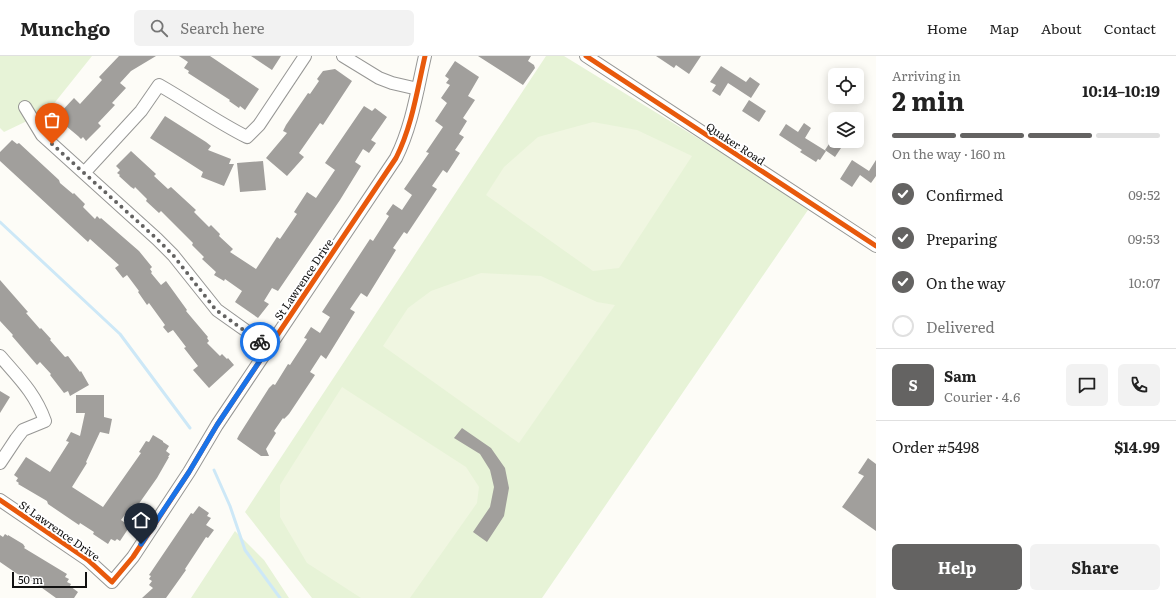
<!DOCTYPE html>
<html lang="en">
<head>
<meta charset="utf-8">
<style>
	:root { --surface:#fff; --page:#f2f2f2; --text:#222; --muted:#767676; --line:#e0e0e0; --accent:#646362 }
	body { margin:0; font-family:Literata,serif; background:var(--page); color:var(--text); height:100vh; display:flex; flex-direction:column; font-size:15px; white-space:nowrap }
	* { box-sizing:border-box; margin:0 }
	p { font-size:13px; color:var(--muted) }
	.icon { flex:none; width:22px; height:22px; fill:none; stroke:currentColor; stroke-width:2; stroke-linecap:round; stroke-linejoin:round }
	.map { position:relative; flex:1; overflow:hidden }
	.panel { display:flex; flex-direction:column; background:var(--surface); width:300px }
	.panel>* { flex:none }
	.controls { position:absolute; left:828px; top:12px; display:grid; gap:8px }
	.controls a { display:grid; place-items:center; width:36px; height:36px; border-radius:6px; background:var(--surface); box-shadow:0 2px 10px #0003; font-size:20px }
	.scale { position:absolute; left:12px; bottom:10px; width:75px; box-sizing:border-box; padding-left:4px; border:2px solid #111; border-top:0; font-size:11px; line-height:14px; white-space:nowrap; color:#111; -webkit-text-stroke:3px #fff; paint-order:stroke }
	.pin { position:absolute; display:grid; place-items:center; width:34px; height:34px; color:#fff; margin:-41px -17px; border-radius:50% 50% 50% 0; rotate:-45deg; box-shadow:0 0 4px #0007 }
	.pin .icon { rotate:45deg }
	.courier { position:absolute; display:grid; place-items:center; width:40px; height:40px; margin:-20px; border:3px solid #1a73e8; border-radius:50%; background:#fff; color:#222; box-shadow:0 1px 5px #0007 }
	.overview em { font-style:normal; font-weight:700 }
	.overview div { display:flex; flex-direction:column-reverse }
	.overview { display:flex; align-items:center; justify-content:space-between; height:68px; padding:0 16px }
	h1 { font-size:26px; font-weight:700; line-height:30px }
	.bar { display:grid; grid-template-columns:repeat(4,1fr); gap:6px 4px; align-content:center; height:48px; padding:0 16px }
	.bar i { height:5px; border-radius:3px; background:var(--line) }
	.bar .selected { background:var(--accent) }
	.bar p { grid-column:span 4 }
	.line { display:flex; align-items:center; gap:10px; padding:0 16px; border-top:1px solid var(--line) }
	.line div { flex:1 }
	.round { display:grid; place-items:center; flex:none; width:42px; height:42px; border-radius:6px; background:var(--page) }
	ol { padding:0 16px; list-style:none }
	li { display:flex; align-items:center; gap:12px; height:44px }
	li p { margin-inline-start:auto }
	li .icon { padding:4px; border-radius:50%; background:var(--accent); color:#fff; stroke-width:4 }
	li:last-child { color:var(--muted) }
	li i { width:22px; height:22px; border:2px solid var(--line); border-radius:50% }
	.button { display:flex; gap:8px; margin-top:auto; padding:8px 16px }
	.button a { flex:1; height:46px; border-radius:6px; background:var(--accent); color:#fff; font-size:16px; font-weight:700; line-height:46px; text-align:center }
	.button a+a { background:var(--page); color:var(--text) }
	header { display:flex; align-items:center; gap:24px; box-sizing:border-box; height:56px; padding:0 20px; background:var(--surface); border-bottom:1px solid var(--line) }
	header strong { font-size:19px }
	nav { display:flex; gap:22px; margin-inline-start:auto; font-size:14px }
	.search { width:280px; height:36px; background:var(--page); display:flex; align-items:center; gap:10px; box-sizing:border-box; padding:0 14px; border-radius:6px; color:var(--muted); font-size:15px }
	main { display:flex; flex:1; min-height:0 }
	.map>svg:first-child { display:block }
	.green { fill:#e7f3d7 }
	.pitch { fill:#f0f6e1 }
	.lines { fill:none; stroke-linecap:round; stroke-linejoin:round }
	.stream { stroke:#cde8f7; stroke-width:3 }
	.building { fill:#a19f9c }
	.minor-casing { stroke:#979795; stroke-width:14 }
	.minor { stroke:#fffffe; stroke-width:12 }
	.cycleway-casing { stroke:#fff; stroke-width:8 }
	.cycleway { stroke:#e8590c; stroke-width:5 }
	.done { stroke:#646362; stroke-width:4; stroke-dasharray:0 7.2 }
	.route { stroke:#1a73e8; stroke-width:5 }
	.labels { text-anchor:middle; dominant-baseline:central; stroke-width:4; stroke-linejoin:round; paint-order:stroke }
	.street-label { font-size:11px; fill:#111; stroke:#fff }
</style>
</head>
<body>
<header>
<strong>Munchgo</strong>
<div class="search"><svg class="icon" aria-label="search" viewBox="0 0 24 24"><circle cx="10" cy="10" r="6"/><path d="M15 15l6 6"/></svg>Search here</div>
<nav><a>Home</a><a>Map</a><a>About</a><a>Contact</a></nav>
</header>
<main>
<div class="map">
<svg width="876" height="542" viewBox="0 0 876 542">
	<rect width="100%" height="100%" fill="#fdfcf7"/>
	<path class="green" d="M0 0H92L48 55 4 76 0 72Z
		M546 0H564L810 151 542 542H312L245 456Z
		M235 475 264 504 289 542H191Z"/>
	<path class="pitch" d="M593 66 637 74 692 100 619 212 593 215 486 139 504 111 538 81Z
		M481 217 541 220 597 246 615 249 519 387 383 290 408 252 431 235Z
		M342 331 466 411 479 431 477 447 410 542H361L307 507 280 461V429Z"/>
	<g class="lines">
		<path class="stream" d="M0 166 120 278 190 372
			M214 414 230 450 245 494 280 542"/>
	</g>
	<path class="building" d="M119 0H156L131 15 120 27 126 32 112 47 115 49 98 67 101 70 86 85 83 81 81 83 78 80 60 65 63 62 59 58 74 42 80 48 102 24 99 21Z
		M179 0H210L259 33 245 54 240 50 239 52 229 45 230 44 188 17 189 15 184 12 188 6Z
		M251 0H281L272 14Z
		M478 0H531L528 5 534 9 535 12 523 29Z
		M656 0H701L689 18 676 9 674 12Z
		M455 5 479 21 468 40 475 44 463 62 467 65 459 78 464 81 455 94 460 97 447 117 443 114 432 130 437 133 407 178 404 176 393 192 396 194 367 241 361 237 350 253 355 256 326 303 321 299 310 316 315 319 289 358 284 363 283 362 274 375 276 377 266 393 269 400H261L237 383 239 379 269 332 273 328 275 329 288 308 290 309 307 283 304 282 311 271 320 277 330 261 322 256 370 183 373 185 389 160 386 158 393 148 402 154 412 139 404 133 429 97 426 96 443 71 435 65 447 47 441 42 450 29 446 27 449 23 445 20Z
		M721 10 746 26 750 21 760 28 751 42 728 27 720 40 712 35 716 29 710 26Z
		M335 13 352 25 323 69 320 67 299 97 304 101 287 120 266 102 287 77 283 75 286 69 308 37 310 38 319 25 317 23 323 15Z
		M749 44 766 55 759 66 742 55Z
		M364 50 372 55 375 52 387 61 371 84 376 87 369 97 363 93 355 106 361 110 340 144 278 235 272 232 264 245 269 248 258 262 235 246 242 235 225 223 224 225 214 219 216 216 202 203 204 201 192 189 193 187 161 155 159 157 146 145 147 143 135 131 134 133 131 131 119 120 120 119 117 117 120 114 116 110 131 95 156 118 154 120 168 133 171 131 196 154 194 156 209 171 211 169 220 178 219 180 233 193 230 196 256 213 277 181 280 183 297 158 294 156 307 136 316 142 335 114 325 107Z
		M165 60 206 86 211 90 208 94 231 103 229 108H234L224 130 201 121 203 116 150 82Z
		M804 67 811 72 805 82 826 95 820 104 818 103 816 106 800 96 802 94 779 79 786 68 798 76Z
		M833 82 835 85 843 89 835 101 825 94Z
		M12 84 17 88 19 87 59 124 60 127 73 138 74 137 85 148 83 151 95 163 97 160 100 163 101 162 139 195 152 211 150 213 152 216 151 217 161 229 166 225 187 254 186 255 208 281 207 282 209 285 207 287 220 300 222 298 227 303 228 302 234 309 209 332 193 314 198 310 184 292 186 291 173 274 168 277 163 271 165 269 149 247 147 249 138 236 139 235 127 219 123 222 115 212 119 209 90 183 88 186 0 105V96Z
		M852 104 869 115 876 104V120L871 127 860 119 852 131 840 123Z
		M263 105 266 134 240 136 237 107Z
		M0 224 28 256 26 257 40 273 41 272 51 283 50 284 65 301 68 300 80 316 81 315 89 329 70 340 68 335 64 337 50 319 51 318 40 306 37 309 12 280 13 279 0 265Z
		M0 335 10 341 0 357Z
		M76 339H104V361L112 363 109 378 100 376 86 406 87 407 72 431 103 451 141 397 139 396 146 385 149 386 153 379 163 385V386L169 390 166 395 170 398 168 401H169L157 422 138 449 137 448 135 451 132 449 121 464 130 470 120 485 117 483 115 485 111 483 108 488 93 478 94 476 80 467 79 469 73 465 48 448 47 445 18 428 19 427 16 425 18 422 14 419 26 401 50 416 69 386 66 385 71 376 80 380 85 357H76Z
		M462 372 491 392 505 412 509 432 504 460 487 486 473 476 490 451 494 431 490 414 480 398 454 382Z
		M868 402 876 408V475L842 451 864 420 858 417Z
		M199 450 209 457 207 460 211 462 206 469 214 474 208 482 206 481 185 513 186 514 166 542H142L153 532 149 529 152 525 149 523 151 520 149 519 191 457 193 458Z
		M5 478 8 480V479L23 488 25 491 24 492 67 518 65 521 69 523 67 526 71 528 70 530 78 536 74 542H56L31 524 29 526 0 506V479L3 481Z"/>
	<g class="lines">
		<g class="minor-casing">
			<path id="minor" d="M343 0 379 22 392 27 418 33
				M586 0 876 190
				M25 51 42 79 157 183 173 199 217 254 269 291
				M84 117 141 55 159 29C189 46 217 66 247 81L259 69 305 0
				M0 300C19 322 35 337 45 365L23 374 16 383 0 407
				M0 444 88 504 112 526 133 501 189 416 217 369 396 102C412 70 417 35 425 0"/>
		</g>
		<use href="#minor" class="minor"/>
		<g class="cycleway-casing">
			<path id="cycleway" d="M586 0 876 190
				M0 444 88 504 112 526 133 501 189 416 217 369 396 102C412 70 417 35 425 0"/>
		</g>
		<use href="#cycleway" class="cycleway"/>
	</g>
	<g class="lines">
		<path class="done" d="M52 88 157 183 173 199 216 254 260 286"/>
		<path class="route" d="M141 488 189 416 217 369 269 291 260 286"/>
	</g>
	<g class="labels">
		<g class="street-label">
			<text transform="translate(736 87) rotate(33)">Quaker Road</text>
			<text transform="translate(303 223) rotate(-56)">St Lawrence Drive</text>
			<text transform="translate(60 474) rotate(35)">St Lawrence Drive</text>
		</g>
	</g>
</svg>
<div class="controls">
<a><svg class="icon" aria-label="locate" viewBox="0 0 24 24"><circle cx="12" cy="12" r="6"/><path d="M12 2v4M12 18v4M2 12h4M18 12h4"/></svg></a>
<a><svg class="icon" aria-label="layers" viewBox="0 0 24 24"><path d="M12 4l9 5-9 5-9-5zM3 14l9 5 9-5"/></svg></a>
</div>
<div class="scale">50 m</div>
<div class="pin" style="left:52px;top:88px;background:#ea580c"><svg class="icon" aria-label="bag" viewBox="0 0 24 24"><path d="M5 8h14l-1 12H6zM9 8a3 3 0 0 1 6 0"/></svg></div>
<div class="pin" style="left:141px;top:488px;background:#1f2937"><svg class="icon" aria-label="home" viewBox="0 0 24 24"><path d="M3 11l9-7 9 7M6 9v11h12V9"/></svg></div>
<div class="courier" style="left:260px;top:286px"><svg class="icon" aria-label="bike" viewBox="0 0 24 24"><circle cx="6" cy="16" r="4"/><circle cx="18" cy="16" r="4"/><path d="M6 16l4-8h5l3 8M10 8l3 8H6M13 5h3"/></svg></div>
</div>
<section class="panel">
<div class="overview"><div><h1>2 min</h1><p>Arriving in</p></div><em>10:14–10:19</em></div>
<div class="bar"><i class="selected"></i><i class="selected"></i><i class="selected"></i><i></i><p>On the way · 160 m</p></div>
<ol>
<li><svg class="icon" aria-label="check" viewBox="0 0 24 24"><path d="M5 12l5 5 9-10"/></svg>Confirmed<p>09:52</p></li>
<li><svg class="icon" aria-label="check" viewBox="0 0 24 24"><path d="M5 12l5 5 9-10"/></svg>Preparing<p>09:53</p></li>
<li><svg class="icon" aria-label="check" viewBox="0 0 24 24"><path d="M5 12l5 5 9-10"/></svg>On the way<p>10:07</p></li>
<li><i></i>Delivered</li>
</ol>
<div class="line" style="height:72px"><b class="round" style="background:var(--accent);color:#fff">S</b><div><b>Sam</b><p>Courier · 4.6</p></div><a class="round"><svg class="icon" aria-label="chat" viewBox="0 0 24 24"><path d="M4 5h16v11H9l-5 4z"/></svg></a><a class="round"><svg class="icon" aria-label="phone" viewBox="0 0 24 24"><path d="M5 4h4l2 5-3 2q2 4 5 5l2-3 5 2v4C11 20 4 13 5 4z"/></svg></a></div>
<div class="line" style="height:52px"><div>Order #5498</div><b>$14.99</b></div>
<div class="button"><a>Help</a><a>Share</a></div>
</section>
</main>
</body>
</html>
